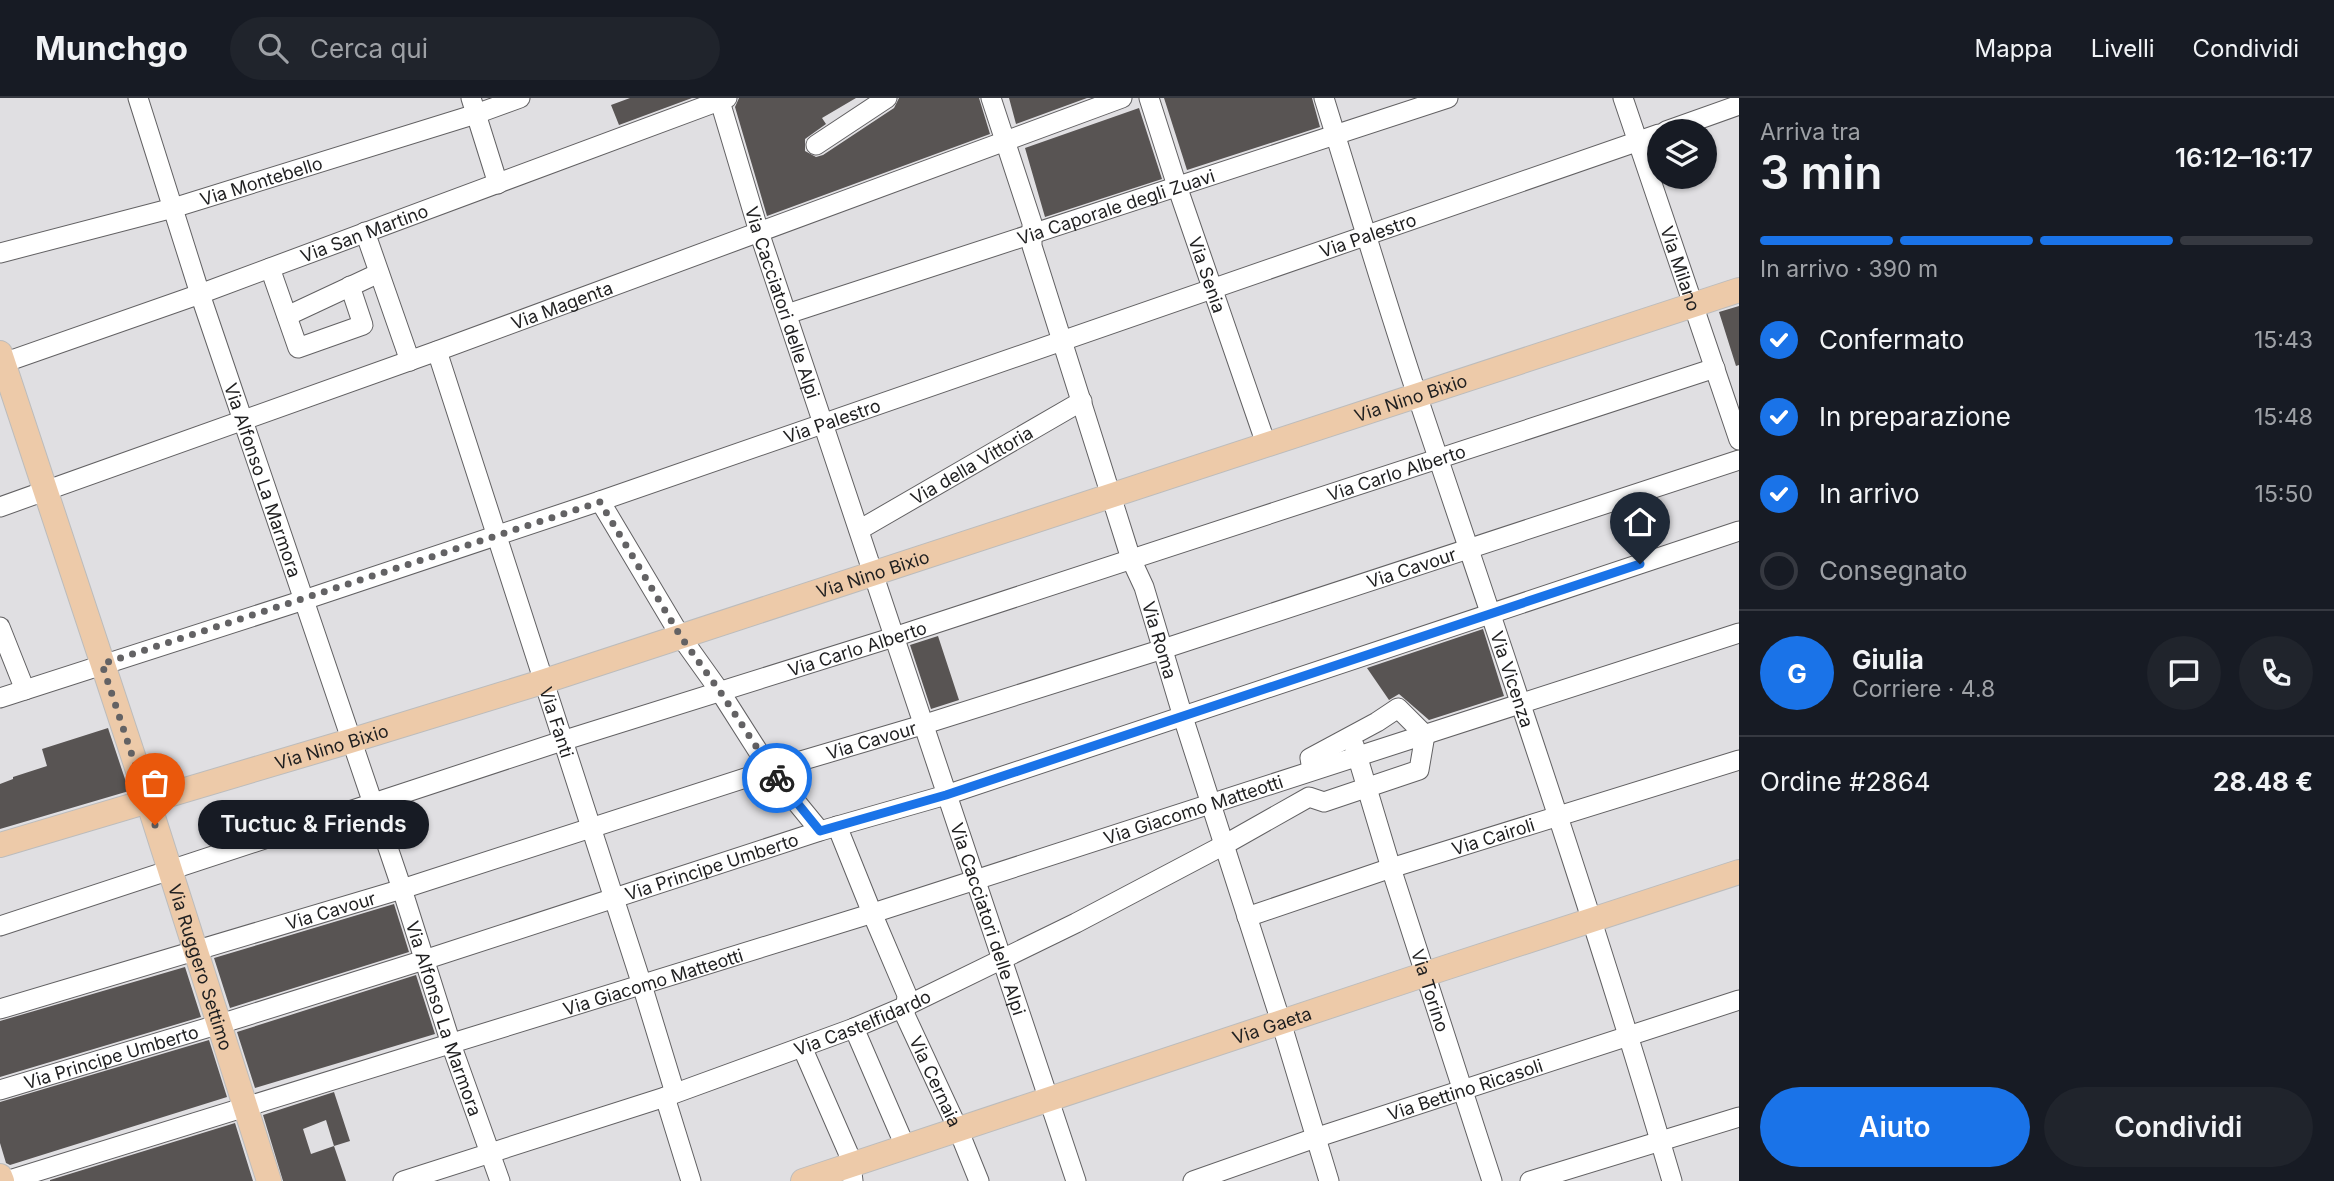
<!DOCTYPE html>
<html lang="it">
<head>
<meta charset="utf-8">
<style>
	:root { --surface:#171b24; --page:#20242c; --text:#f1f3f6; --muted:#9ea1a6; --line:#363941; --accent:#1a73e8 }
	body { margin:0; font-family:Inter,sans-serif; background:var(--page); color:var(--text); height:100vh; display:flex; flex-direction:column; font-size:26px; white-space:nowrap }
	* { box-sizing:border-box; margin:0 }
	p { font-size:23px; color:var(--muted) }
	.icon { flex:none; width:38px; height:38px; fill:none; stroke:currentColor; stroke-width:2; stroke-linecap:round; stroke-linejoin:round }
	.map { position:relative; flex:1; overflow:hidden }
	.details { display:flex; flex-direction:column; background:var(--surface); width:595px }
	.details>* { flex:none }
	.controls { position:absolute; left:1647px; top:21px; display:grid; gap:14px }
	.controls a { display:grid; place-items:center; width:70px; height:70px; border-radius:50%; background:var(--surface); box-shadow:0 2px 5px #0004; font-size:35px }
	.pin { position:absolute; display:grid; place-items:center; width:60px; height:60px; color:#fff; margin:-72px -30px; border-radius:50% 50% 50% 0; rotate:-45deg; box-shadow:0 0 7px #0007 }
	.pin .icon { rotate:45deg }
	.courier { position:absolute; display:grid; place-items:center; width:70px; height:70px; margin:-35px; border:5px solid #1a73e8; border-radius:50%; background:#fff; color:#222; box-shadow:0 2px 9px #0007 }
	.bubble { position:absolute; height:49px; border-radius:24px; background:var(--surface); box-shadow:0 2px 5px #0004; font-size:23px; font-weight:600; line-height:49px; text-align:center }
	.headline em { font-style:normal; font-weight:600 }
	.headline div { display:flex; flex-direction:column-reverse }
	.headline { display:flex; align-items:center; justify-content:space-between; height:119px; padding:0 21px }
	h1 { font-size:46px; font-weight:600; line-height:52px }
	.bar { display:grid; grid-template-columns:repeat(4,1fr); gap:10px 7px; align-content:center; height:84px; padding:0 21px }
	.bar i { height:9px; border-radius:5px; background:var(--line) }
	.bar .current { background:var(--accent) }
	.bar p { grid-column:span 4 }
	.line { display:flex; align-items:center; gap:18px; padding:0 21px; border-top:2px solid var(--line) }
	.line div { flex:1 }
	.round { display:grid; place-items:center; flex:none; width:74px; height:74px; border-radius:37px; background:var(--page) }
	ol { padding:0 21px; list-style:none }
	li { display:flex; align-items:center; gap:21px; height:77px }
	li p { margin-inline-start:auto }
	li .icon { padding:7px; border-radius:50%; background:var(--accent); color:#fff; stroke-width:4 }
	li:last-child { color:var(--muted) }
	li i { width:38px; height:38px; border:4px solid var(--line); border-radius:50% }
	.cta { display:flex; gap:14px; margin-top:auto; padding:14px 21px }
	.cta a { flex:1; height:80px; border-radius:42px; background:var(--accent); color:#fff; font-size:28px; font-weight:600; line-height:80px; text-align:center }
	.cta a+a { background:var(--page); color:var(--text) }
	header { display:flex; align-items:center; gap:42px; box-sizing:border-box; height:98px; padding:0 35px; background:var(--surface); border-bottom:2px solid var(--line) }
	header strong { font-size:33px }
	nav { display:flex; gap:38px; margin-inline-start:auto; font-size:24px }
	.search { width:490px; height:63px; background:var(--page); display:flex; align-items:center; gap:18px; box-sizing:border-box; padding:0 24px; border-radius:38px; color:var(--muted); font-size:26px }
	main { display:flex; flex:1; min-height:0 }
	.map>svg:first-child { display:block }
	.building { fill:#585453; fill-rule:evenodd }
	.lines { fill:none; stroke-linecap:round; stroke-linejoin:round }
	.minor-casing { stroke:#626163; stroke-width:21 }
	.major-casing { stroke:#bcbcbc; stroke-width:26 }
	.minor { stroke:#fff; stroke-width:19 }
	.major { stroke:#edcaa9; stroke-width:24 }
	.done { stroke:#636264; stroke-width:7; stroke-dasharray:0 12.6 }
	.route { stroke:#1a73e8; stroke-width:9 }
	.labels { text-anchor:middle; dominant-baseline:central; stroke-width:7; stroke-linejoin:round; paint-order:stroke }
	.street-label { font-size:18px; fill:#1f1f20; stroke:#fff }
</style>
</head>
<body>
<header>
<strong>Munchgo</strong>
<div class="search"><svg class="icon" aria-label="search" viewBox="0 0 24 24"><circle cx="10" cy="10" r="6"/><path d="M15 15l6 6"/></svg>Cerca qui</div>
<nav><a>Mappa</a><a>Livelli</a><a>Condividi</a></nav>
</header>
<main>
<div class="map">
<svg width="1739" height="1083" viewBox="0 0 1739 1083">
	<rect width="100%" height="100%" fill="#e0dfe2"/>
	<path class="building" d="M630 0H692L619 27 611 7Z
		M739 0H856L822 20 826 26 805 41V53L816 59 823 57 894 10 899 0H979L990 36 767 118 735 9Z
		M1009 0H1087L1016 26Z
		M1164 0H1312L1320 29 1187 72Z
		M1139 10 1162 81 1045 119 1025 50Z
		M1739 208V267L1736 268 1719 214Z
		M1483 531 1504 598 1429 622 1399 596 1389 602 1367 570Z
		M938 538 959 602 931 611 910 547Z
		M108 630 129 693 0 731V686L13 681V679L47 668 42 651Z
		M394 806 409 854 230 910 214 860Z
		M185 869 201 919 0 979V923Z
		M416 877 435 936 255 990 237 934Z
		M209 942 227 999 10 1067 6 1065 0 1045V1004Z
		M334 994 350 1043 334 1048 346 1083H283L263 1017ZM326 1022 334 1048 311 1056 303 1031Z
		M235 1025 253 1083H50V1082Z"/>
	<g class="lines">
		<g class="minor-casing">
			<g id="minor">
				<path id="s1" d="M138 0 200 196 402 791 451 946 500 1083"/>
				<path d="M471 0 498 86"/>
				<path id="s2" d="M719 0 759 134 1076 1083"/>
				<path id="s3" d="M991 0 1032 125V148L1131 461 1144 489 1183 619 1281 924 1329 1083"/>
				<path id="s4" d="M1149 0 1177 88 1266 346"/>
				<path id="s5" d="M1324 0C1355 100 1385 201 1418 300 1505 560 1595 820 1672 1083"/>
				<path id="s6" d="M1623 0 1739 342"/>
				<path d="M1666 33 1739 7"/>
				<path d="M816 47 887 0"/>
				<path d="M365 134 410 263"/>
				<path id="s7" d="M0 155 173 110 476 16 520 0"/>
				<path d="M270 170 298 250 363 227 350 188"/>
				<path id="s8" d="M787 216 1448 0"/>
				<path d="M287 218 379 175"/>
				<path id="s9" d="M437 253 642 887 675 995"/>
				<path id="s10" d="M0 266 200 196 727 0"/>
				<path d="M600 403 681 539 721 595 770 672 820 733"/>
				<path id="s11" d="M0 409 437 253 1122 0"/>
				<path id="s12" d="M859 432 1082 303"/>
				<path d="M0 529 25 592"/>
				<path id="s13" d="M0 600 304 502 600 403 1659 36"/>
				<path id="s14" d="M1354 647 1391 770 1492 1083"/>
				<path id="s15" d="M837 728 872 815 907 897 905 917 958 1031 979 1083"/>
				<path id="s16" d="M1247 819 1391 770 1739 662"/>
				<path id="s17" d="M0 828 562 643 894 539 1715 270"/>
				<path id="s18" d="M0 911 402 791 770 672 922 627 1163 551 1739 362"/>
				<path d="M854 930 905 1048"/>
				<path d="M802 949 850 1059 853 1083"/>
				<path id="s19" d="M0 992 220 926 424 862 820 733 946 697 1739 433"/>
				<path d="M665 999 691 1083"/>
				<path id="s20" d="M6 1083C294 992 583 907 870 816 1160 723 1449 627 1739 535"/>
				<path id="s21" d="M403 1083 665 999 854 930 906 908 1076 825 1224 747 1309 699 1324 704 1419 672 1425 637 1398 610 1377 624 1310 660 1312 672"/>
				<path id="s22" d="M1193 1083 1315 1040 1739 902"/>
				<path d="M1530 1083 1739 1019"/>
			</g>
		</g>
		<g class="major-casing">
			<g id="major">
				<path id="s23" d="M0 255 148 703 269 1083"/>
				<path id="s24" d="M0 747 350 643 542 584 1739 192"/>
				<path d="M0 1078 2 1083"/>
				<path id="s25" d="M803 1083 1426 876 1739 774"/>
			</g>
		</g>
		<use href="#minor" class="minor"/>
		<use href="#major" class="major"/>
	</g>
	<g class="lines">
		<path class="done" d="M155 727 102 566 600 404 681 539 721 595 777 680"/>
		<path class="route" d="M777 680 820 733 946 697 1640 466"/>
	</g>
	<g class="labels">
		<g class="street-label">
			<text stroke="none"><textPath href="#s7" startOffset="271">Via Montebello</textPath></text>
			<text stroke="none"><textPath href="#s8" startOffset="346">Via Caporale degli Zuavi</textPath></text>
			<text stroke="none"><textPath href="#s10" startOffset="387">Via San Martino</textPath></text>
			<text stroke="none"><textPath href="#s13" startOffset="1444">Via Palestro</textPath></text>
			<text stroke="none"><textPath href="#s6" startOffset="180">Via Milano</textPath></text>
			<text stroke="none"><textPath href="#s4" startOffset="186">Via Senia</textPath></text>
			<text stroke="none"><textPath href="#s2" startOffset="214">Via Cacciatori delle Alpi</textPath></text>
			<text stroke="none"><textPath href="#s11" startOffset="597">Via Magenta</textPath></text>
			<text stroke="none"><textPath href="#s24" startOffset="1480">Via Nino Bixio</textPath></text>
			<text stroke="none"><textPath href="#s13" startOffset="877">Via Palestro</textPath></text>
			<text stroke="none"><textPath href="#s12" startOffset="130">Via della Vittoria</textPath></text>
			<text stroke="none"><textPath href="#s17" startOffset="1468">Via Carlo Alberto</textPath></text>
			<text stroke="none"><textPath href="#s1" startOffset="402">Via Alfonso La Marmora</textPath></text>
			<text stroke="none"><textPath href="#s18" startOffset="1479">Via Cavour</textPath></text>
			<text stroke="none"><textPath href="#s24" startOffset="914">Via Nino Bixio</textPath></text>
			<text stroke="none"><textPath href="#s3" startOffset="569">Via Roma</textPath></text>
			<text stroke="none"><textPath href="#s17" startOffset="901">Via Carlo Alberto</textPath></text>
			<text stroke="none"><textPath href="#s5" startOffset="611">Via Vicenza</textPath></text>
			<text stroke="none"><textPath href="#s9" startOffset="390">Via Fanti</textPath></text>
			<text stroke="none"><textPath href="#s18" startOffset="912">Via Cavour</textPath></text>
			<text stroke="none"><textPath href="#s24" startOffset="346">Via Nino Bixio</textPath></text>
			<text stroke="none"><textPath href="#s20" startOffset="1244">Via Giacomo Matteotti</textPath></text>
			<text stroke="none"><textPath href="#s16" startOffset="259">Via Cairoli</textPath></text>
			<text stroke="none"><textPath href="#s19" startOffset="746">Via Principe Umberto</textPath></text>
			<text stroke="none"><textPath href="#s18" startOffset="345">Via Cavour</textPath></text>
			<text stroke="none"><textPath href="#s2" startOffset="864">Via Cacciatori delle Alpi</textPath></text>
			<text stroke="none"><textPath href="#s23" startOffset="646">Via Ruggero Settimo</textPath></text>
			<text stroke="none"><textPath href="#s20" startOffset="677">Via Giacomo Matteotti</textPath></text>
			<text stroke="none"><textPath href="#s14" startOffset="257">Via Torino</textPath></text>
			<text stroke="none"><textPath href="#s1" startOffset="970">Via Alfonso La Marmora</textPath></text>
			<text stroke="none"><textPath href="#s21" startOffset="486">Via Castelfidardo</textPath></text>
			<text stroke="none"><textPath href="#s25" startOffset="494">Via Gaeta</textPath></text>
			<text stroke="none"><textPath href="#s19" startOffset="116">Via Principe Umberto</textPath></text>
			<text stroke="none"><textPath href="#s15" startOffset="276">Via Cernaia</textPath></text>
			<text stroke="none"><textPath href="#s22" startOffset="287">Via Bettino Ricasoli</textPath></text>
		</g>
	</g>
</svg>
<div class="controls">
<a><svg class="icon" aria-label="layers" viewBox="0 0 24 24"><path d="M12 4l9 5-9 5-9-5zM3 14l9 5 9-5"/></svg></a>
</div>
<div class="pin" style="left:155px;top:727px;background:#ea580c"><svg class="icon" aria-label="bag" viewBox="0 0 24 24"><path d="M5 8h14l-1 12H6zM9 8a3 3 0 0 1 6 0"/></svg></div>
<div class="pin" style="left:1640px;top:466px;background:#1f2937"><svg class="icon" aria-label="home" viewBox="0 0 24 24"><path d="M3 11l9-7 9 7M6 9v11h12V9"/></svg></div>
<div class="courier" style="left:777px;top:680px"><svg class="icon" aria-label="bike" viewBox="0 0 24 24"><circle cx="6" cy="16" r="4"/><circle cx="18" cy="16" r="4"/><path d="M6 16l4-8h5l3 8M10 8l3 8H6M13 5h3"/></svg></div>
<div class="bubble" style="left:198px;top:702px;width:231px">Tuctuc &amp; Friends</div>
</div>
<section class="details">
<div class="headline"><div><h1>3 min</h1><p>Arriva tra</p></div><em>16:12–16:17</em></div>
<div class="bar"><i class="current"></i><i class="current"></i><i class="current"></i><i></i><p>In arrivo · 390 m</p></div>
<ol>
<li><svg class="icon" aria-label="check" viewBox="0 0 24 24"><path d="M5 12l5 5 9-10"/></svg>Confermato<p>15:43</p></li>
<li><svg class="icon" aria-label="check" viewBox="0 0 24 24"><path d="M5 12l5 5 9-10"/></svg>In preparazione<p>15:48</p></li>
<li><svg class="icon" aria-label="check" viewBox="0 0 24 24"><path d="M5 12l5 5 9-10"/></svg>In arrivo<p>15:50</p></li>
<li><i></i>Consegnato</li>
</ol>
<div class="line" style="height:126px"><b class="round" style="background:var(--accent);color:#fff">G</b><div><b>Giulia</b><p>Corriere · 4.8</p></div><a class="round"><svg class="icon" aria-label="chat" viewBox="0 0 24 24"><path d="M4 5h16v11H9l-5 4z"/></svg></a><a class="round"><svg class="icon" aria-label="phone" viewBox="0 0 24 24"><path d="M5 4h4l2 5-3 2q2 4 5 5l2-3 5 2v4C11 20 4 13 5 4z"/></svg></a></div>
<div class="line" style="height:91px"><div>Ordine #2864</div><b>28.48 €</b></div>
<div class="cta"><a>Aiuto</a><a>Condividi</a></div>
</section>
</main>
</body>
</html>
